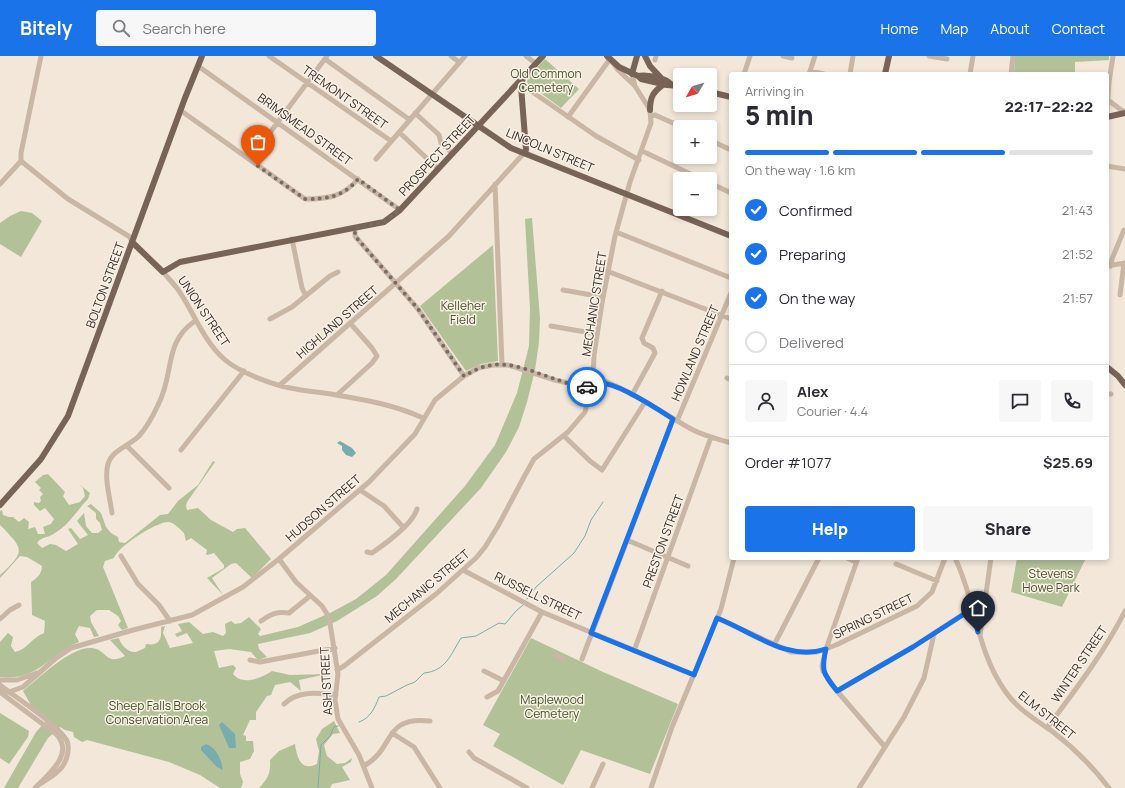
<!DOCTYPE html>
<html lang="en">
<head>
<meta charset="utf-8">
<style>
	:root { --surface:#fff; --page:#f7f7f7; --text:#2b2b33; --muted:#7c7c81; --line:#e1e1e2; --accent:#1a73e8 }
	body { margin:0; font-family:Manrope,sans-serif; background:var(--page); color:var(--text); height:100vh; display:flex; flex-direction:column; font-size:15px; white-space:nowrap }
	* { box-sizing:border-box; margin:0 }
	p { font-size:13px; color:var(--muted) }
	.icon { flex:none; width:22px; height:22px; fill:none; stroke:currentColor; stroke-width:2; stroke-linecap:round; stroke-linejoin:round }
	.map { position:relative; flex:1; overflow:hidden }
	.panel { position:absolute; left:729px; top:16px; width:380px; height:488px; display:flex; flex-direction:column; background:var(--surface); border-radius:4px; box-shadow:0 2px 6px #0003 }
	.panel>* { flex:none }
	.needle { width:26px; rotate:232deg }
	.tools { position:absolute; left:673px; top:12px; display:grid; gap:8px }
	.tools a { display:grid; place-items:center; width:44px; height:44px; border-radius:4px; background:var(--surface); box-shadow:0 2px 6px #0003; font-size:20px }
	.pin { position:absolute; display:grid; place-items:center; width:34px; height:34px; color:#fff; margin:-41px -17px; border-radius:50% 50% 50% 0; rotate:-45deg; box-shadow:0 0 4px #0007 }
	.pin .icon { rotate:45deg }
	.courier { position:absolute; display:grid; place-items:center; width:40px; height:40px; margin:-20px; border:3px solid #1a73e8; border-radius:50%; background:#fff; color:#222; box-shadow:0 1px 5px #0007 }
	.headline em { font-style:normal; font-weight:800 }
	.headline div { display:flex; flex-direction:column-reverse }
	.headline { display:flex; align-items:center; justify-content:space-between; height:68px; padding:0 16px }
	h1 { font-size:26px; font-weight:800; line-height:30px }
	.bar { display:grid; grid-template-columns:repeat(4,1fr); gap:6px 4px; align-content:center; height:48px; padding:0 16px }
	.bar i { height:5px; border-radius:3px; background:var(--line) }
	.bar .active { background:var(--accent) }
	.bar p { grid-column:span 4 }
	.line { display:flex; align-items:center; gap:10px; padding:0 16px; border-top:1px solid var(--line) }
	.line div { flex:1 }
	.round { display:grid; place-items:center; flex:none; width:42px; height:42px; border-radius:4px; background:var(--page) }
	ol { padding:0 16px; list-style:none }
	li { display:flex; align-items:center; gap:12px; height:44px }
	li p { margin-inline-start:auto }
	li .icon { padding:4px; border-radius:50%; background:var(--accent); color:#fff; stroke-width:4 }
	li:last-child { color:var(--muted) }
	li i { width:22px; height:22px; border:2px solid var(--line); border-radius:50% }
	.cta { display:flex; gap:8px; margin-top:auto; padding:8px 16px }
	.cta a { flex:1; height:46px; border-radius:4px; background:var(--accent); color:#fff; font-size:16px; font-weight:800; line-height:46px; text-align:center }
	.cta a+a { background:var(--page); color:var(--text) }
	header { display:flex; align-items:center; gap:24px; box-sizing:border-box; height:56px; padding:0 20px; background:var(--accent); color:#fff }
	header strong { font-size:19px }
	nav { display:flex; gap:22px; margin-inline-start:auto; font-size:14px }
	.search { width:280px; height:36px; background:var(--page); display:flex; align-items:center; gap:10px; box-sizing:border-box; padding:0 14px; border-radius:4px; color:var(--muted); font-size:15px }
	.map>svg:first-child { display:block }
	.green { fill:#b3c199 }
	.water { fill:#78acaf }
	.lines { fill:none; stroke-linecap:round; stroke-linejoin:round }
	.stream { stroke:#78acaf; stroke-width:1 }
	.minor { stroke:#cab6a5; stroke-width:5 }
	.major { stroke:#786357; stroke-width:6 }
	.done { stroke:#786d65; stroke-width:4; stroke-dasharray:0 7.2 }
	.route { stroke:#1a73e8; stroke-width:5 }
	.labels { text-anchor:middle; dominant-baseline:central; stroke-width:3; stroke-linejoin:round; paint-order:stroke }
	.park-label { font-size:12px; fill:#44542a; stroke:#faf1e6 }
	.street-label { font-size:12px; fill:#362b27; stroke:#faf1e6 }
</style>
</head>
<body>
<header>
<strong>Bitely</strong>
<div class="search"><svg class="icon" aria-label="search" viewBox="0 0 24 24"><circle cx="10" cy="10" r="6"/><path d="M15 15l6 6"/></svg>Search here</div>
<nav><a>Home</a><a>Map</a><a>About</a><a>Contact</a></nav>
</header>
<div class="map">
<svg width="1125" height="732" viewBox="0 0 1125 732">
	<rect width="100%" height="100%" fill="#f2e7d9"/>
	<path class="green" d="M1015 0H1109V4L1075 6V18H1014Z
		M545 3 579 33 561 52 527 27 528 21Z
		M21 155 32 157 42 165 21 201 0 188V167L10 160Z
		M532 162 540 262 539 286 535 314 527 346 519 371 506 396 481 432 396 523 377 540 337 565 310 577 258 588 259 593 267 601 258 604 251 596 229 593 214 595 219 612 233 609 236 612 233 618C243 630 261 622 272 615L290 619 327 618 299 624 301 635 290 626 275 629 271 639 267 640 256 656V664H250L243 679 246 680V685H253L254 695 250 703 240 706V718L243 726 241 732H220L200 719 169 706 87 684 82 686 74 681 73 676 65 674 60 671 48 682 18 732H4L36 676 48 663 32 651 23 635C39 622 71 590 92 592 108 594 105 610 125 600L110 584 119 582C120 588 128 597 136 596 139 595 142 593 145 592L146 588C159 590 162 584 161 571L165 570 163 577 170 592 193 587 187 577 177 581 175 578 182 575 178 568 189 566 203 578 213 576 223 580 226 577 225 568 231 565 235 568 241 567 249 561 261 573 258 578 260 580 298 571 332 556 356 543 386 519 465 430 495 389 517 337 529 290 530 253 525 163Z
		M493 189 498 305 481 308 466 315 420 250Z
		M213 405 215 406 187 446 186 450 187 454 198 452 211 464 233 476 237 473 245 472 271 503 252 522 236 507 231 508 212 522 223 539 207 522 224 512V509L214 497 207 499 206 498 207 494 191 482 186 485 184 477C180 473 174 467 169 466 157 465 117 491 114 502L105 505 103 511 128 572 122 574 118 569 121 565 118 560 109 554H97L90 560 91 566 99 580 94 581 90 572 79 570 75 578 79 586C47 600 38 625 0 621V586L8 577 13 581 11 590 15 596C27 594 32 581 44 577L45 565 32 559V556L31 526C37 522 42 518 42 510L27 501 20 500 0 522V519C26 495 24 493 0 469V455L2 454 3 459 9 461H13L19 466 24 462 29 466 28 473 35 471 38 478H45L43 471 51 468 54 463 45 452 40 455 34 449V446L39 447 41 445 40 441 43 438 39 434 41 432 35 426 43 419 48 418 65 436 63 440 69 449 80 446 85 440 83 432 79 428 90 437 88 443C77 454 69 469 55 477 47 483 43 479 37 487L42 492 50 488 56 489 66 495 78 488 68 473 71 472 80 483 88 479 77 465 84 457 86 470 92 477H98L102 474 100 467 96 463V457L87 450 91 448 101 457 106 471 111 477 118 481 119 486 125 487 160 459 168 458 178 445 198 429Z
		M1017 502H1086L1062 551 1011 536Z
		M531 582 603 616 678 648 650 718 581 694 563 729 493 690 500 678 483 669Z
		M0 657 29 675 28 681 9 708 0 702Z
		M334 665 340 677 333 678 324 689 327 700 337 708 345 707 352 702 351 706 342 711 350 724 332 728 330 732H259C268 722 271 717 270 704L279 695 295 688C297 702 301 716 317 708L319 695 316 683 322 673Z"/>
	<path class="water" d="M340 385 352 392 356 397 352 401 346 399 342 394V390L337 387Z
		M222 666 235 678 236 692H229L219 669Z
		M206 688C217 692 221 703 223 714L217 711 201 694V691Z"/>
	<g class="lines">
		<path class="stream" d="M527 543 536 531 574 497 585 480 591 464 603 446
			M359 666C371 662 375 651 379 641L386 640 407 629 415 626 424 617C446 615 451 598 461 582L476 580 499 567 505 568 516 555 523 549
			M318 732 321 689 330 680 334 671 338 670"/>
		<path class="minor" d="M269 0 391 85
			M451 0 459 6
			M526 0 535 7
			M783 0 792 2
			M929 0 947 3
			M325 3 410 64
			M655 4 656 0
			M198 10 400 154
			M810 15 824 18
			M744 18 750 0
			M809 18 815 0
			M850 18 853 0
			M970 18 973 0
			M1011 18 1013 0
			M521 30 531 35 596 80 639 104
			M1108 44 1125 57
			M180 54 305 143C328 143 343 141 358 123
			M415 57 436 76 439 79 441 87 452 97
			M1107 57 1109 26 1113 0
			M651 60 655 59 682 71
			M568 61 610 3 618 14 635 30
			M399 76 438 113
			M710 84 731 94
			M642 95 701 123
			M676 97 680 89
			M249 103 263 86 327 0
			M376 103 465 0
			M21 105 68 143 130 181 132 186
			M1107 110 1125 113
			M710 127 731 137
			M0 128 21 105V97L41 0
			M495 128 502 308
			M355 172V180L418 253 464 320
			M616 176 731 222
			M292 183 302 232 306 240
			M1107 210 1125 207
			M1111 210 1112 203 1124 174
			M607 215 731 263
			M163 216C168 222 174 228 179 235 194 257 203 284 224 303 240 317 275 330 296 333 309 336 322 336 336 339 366 344 395 349 423 362
			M563 234 603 241
			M1120 239 1124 207
			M270 263 292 251 330 220 338 216
			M551 270 597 278
			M727 322 731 324
			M593 323C612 322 672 363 693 374 705 380 718 383 731 387
			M280 329 449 180 524 97
			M1107 338H1111
			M337 339 372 307 377 300 372 292 350 267
			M632 339 655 297 653 292 644 287 642 282 662 235
			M677 365 731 237
			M564 380 590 405 602 414 645 346
			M127 390 169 432
			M181 394 244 315
			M360 434 384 450 403 471
			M112 457C110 442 104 422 108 408 112 394 129 390 139 380 147 371 153 360 158 349 175 317 163 287 195 265
			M627 484 688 510
			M367 496 372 497C385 488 413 468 417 453
			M121 500 138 528 159 549 170 565
			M847 502 856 506
			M858 502 826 593 822 610 823 615 837 635 885 691
			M955 502C976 545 976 594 1005 635 1017 653 1036 664 1053 676 1074 692 1093 711 1109 732
			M279 503 296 526 322 550 329 561 338 618 335 644 338 663 359 699 372 732
			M896 508 937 525
			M463 514 542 556 694 619
			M717 562 791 596H817L836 589 917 550 932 536 945 502
			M0 563 10 554 19 549
			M261 565C271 558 277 555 289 557L310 540
			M980 580 991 502
			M774 589 819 502
			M634 595 711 381
			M555 599 564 603
			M582 603 673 363
			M250 604 260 606 335 592
			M337 614 344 610 436 538 476 502 485 491 498 470 524 421 534 403 568 376 585 356 593 323 594 299 602 247 615 180 630 126 651 67 650 54 635 30 632 18
			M484 615 504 625
			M0 624H17L37 617
			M0 629C15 641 60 670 67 685 70 693 67 704 62 711 57 718 47 723 40 728
			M0 635 9 636 23 631 55 603 71 592 133 574 192 559 243 531 279 503 369 426 415 378 435 344 464 320 478 312 493 309H508L555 324 580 330 587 331 599 326 609 328
			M837 635 913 591 971 553
			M1 637 56 678C75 697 49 718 35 732
			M487 641 498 635 542 556
			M284 648C298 634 317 637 336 639
			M1047 672C1075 634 1104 597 1125 555
			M392 677 414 691 440 732
			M469 696 474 702 527 732
			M364 710C396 692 382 660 430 665
			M592 732 603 708
			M651 732 672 671 721 553 734 502
			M859 732 904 661 924 622 934 578"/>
		<path class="major" d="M376 0 511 92 731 180
			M607 0 619 11 638 20 641 23 667 29 680 30
			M645 0 650 10 663 24
			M632 18 637 0
			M885 18 889 0
			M638 20C646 18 665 22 671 28
			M523 22 521 30 526 94 524 97
			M710 36 731 41
			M650 54C650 41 653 36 664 28
			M1107 61 1125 57
			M132 186 163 216 180 206 384 166 400 154 543 0
			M1107 311 1118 320 1125 329
			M0 449 41 403 68 360 185 42 202 0"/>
	</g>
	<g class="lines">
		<path class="done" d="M258 110 305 143C328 143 343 141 358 123L400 154 384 166 355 172V180L418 253 464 320C473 315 482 310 493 309 521 305 556 328 587 331"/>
		<path class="route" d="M587 331C591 330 594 327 598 327 615 325 658 353 673 363L591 577 694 619 717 562C753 576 787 606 826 593 821 614 823 618 837 635L913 591 972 553 978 576"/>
	</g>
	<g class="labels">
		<g class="park-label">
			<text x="546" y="17">Old Common<tspan x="546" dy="14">Cemetery</tspan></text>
			<text x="463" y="249">Kelleher<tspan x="463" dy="14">Field</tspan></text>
			<text x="1051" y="517">Stevens<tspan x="1051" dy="14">Howe Park</tspan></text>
			<text x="552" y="643">Maplewood<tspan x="552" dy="14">Cemetery</tspan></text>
			<text x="157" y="649">Sheep Falls Brook<tspan x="157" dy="14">Conservation Area</tspan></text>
		</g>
		<g class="street-label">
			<text transform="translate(345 41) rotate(35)">TREMONT STREET</text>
			<text transform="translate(305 73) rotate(36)">BRIMSMEAD STREET</text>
			<text transform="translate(550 94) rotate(23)">LINCOLN STREET</text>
			<text transform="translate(437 99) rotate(-47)">PROSPECT STREET</text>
			<text transform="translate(105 229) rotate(-70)">BOLTON STREET</text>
			<text transform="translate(594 248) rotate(-81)">MECHANIC STREET</text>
			<text transform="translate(204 255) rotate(56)">UNION STREET</text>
			<text transform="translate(337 266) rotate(-41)">HIGHLAND STREET</text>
			<text transform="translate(695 297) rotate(-67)">HOWLAND STREET</text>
			<text transform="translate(323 452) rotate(-41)">HUDSON STREET</text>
			<text transform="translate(663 485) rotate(-70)">PRESTON STREET</text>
			<text transform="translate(427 530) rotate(-40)">MECHANIC STREET</text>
			<text transform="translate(538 540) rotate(26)">RUSSELL STREET</text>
			<text transform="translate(873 560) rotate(-26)">SPRING STREET</text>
			<text transform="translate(1079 608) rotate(-56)">WINTER STREET</text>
			<text transform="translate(326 625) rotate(-93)">ASH STREET</text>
			<text transform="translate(1047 659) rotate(39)">ELM STREET</text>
		</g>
	</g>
</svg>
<div class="tools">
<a><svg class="needle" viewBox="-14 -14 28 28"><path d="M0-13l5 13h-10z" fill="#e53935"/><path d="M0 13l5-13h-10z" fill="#7c7c81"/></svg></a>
<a>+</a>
<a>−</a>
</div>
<div class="pin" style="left:258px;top:110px;background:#ea580c"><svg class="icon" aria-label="bag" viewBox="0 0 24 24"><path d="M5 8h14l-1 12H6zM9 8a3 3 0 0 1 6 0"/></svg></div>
<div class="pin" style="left:978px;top:576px;background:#1f2937"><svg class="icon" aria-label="home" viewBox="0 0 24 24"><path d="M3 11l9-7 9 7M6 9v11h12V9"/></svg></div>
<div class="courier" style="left:587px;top:331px"><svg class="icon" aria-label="car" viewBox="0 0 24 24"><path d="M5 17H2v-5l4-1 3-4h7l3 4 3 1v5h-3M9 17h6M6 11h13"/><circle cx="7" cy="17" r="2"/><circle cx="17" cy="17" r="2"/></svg></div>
<section class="panel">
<div class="headline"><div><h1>5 min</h1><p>Arriving in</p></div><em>22:17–22:22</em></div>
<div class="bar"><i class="active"></i><i class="active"></i><i class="active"></i><i></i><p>On the way · 1.6 km</p></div>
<ol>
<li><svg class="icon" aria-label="check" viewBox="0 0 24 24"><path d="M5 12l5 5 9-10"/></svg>Confirmed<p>21:43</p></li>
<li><svg class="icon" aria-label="check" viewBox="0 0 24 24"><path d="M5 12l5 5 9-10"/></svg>Preparing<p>21:52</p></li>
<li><svg class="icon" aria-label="check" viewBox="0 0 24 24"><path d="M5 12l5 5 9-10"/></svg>On the way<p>21:57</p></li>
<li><i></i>Delivered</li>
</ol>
<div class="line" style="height:72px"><a class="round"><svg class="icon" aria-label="person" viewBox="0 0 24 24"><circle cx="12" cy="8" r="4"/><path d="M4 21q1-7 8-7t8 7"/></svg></a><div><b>Alex</b><p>Courier · 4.4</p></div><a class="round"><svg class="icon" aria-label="chat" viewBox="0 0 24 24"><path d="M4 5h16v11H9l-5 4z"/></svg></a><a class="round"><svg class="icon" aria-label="phone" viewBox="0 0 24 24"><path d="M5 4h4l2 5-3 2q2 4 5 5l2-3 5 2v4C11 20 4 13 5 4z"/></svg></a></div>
<div class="line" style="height:52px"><div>Order #1077</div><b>$25.69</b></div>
<div class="cta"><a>Help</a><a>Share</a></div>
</section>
</div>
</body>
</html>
